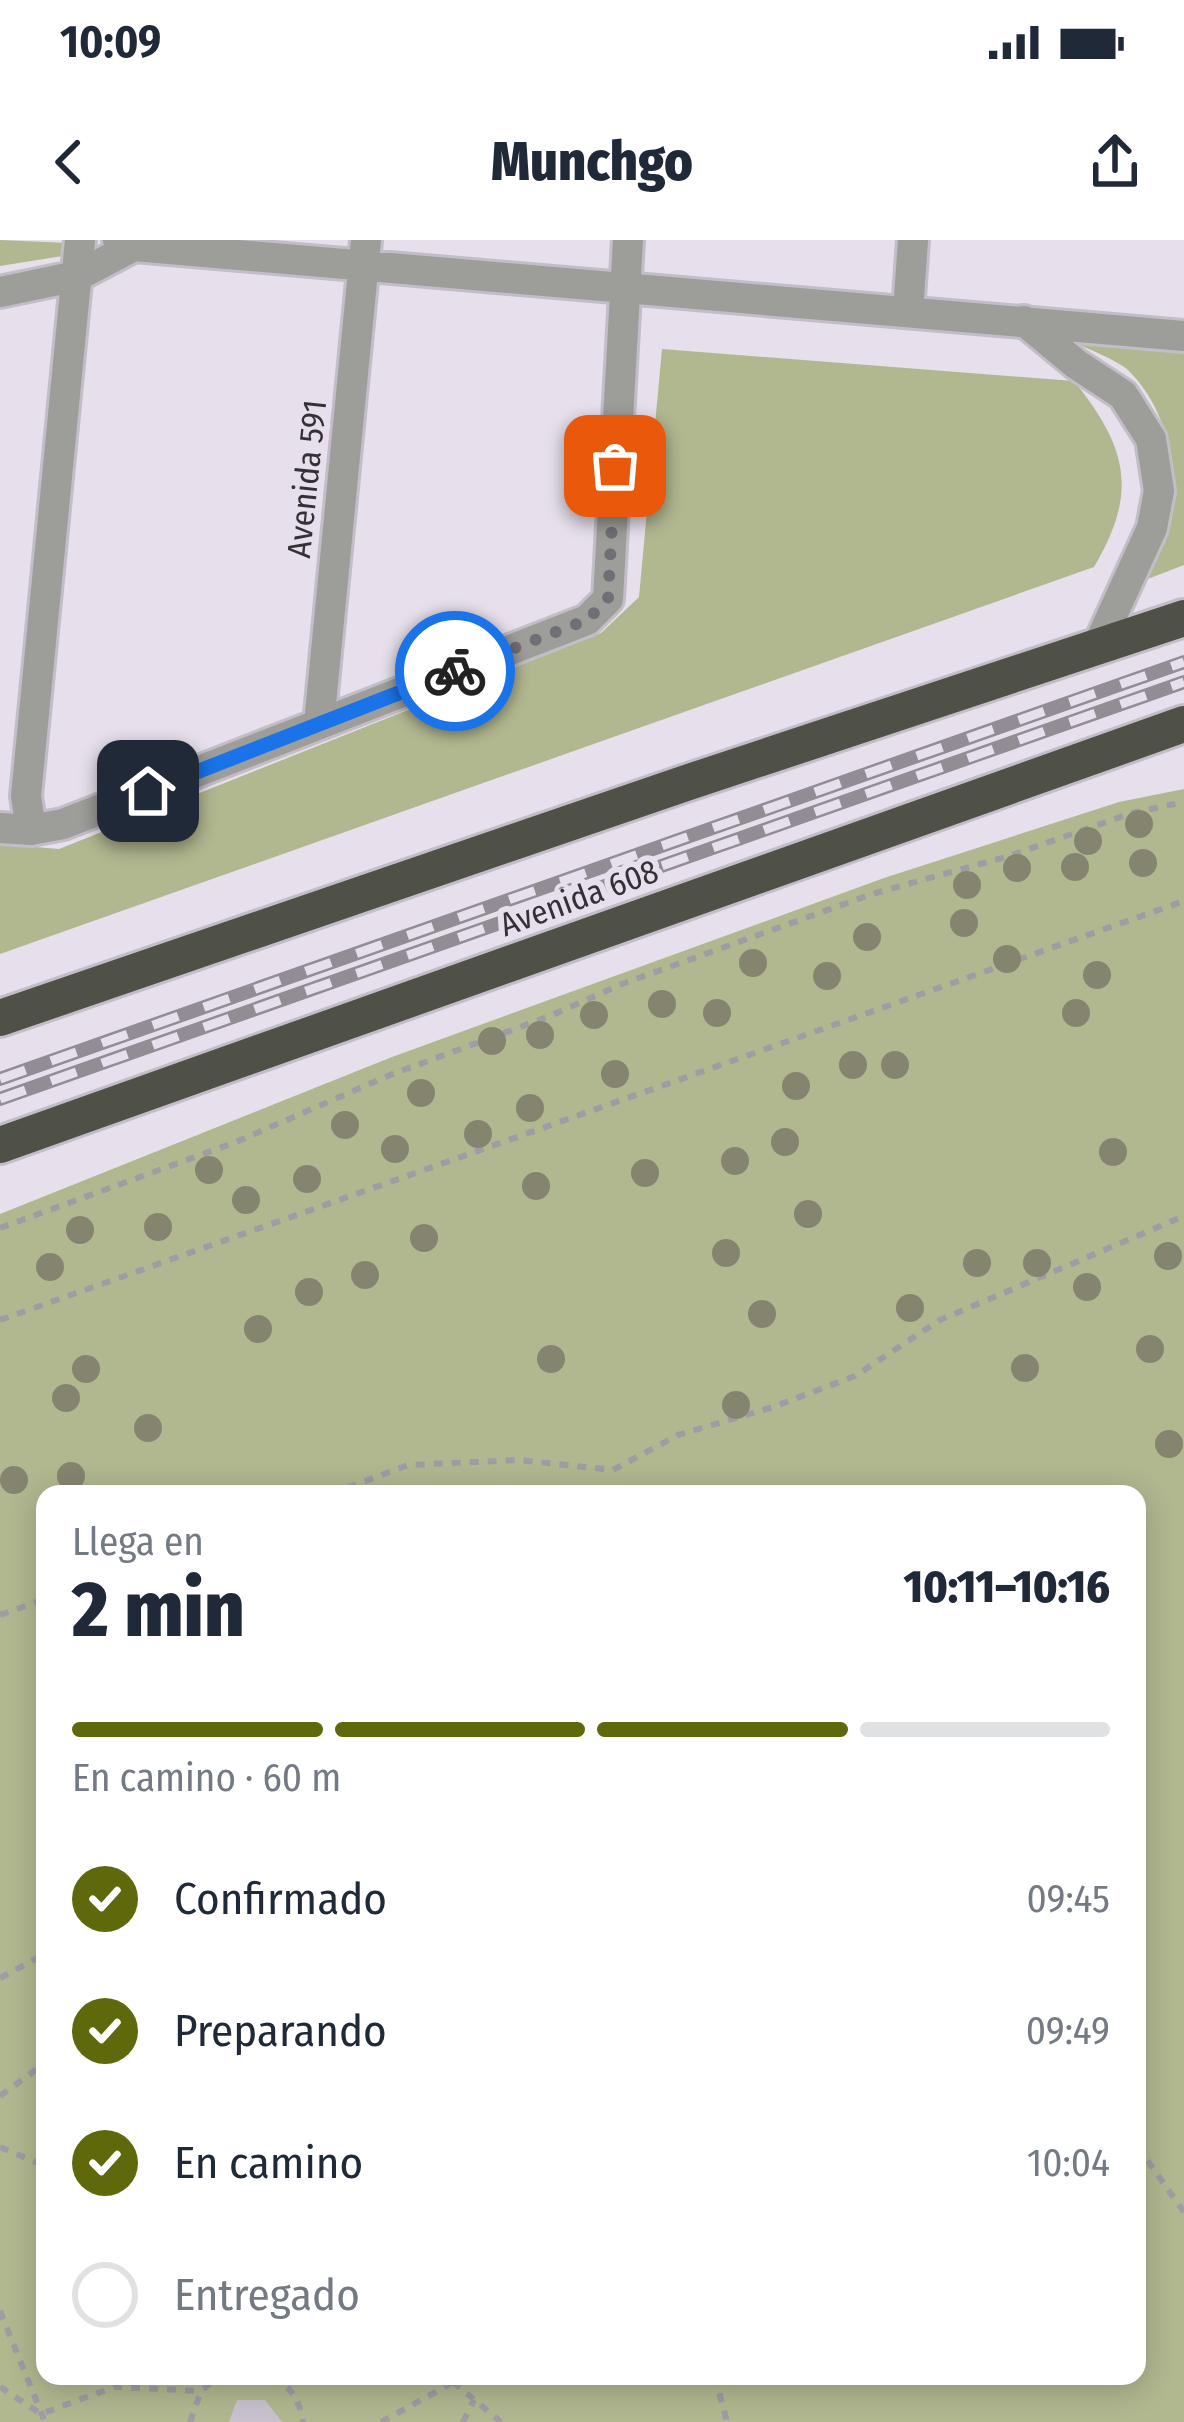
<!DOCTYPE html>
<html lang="es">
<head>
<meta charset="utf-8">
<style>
	:root { --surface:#fff; --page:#f6f6f7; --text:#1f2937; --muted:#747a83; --line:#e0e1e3; --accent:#5f680a }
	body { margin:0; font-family:"Fira Sans Condensed",sans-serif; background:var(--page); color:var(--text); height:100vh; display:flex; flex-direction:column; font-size:45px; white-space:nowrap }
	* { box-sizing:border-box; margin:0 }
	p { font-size:39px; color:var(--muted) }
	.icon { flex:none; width:66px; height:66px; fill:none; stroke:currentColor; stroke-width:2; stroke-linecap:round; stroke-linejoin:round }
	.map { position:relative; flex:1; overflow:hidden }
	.details { position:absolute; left:36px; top:1245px; width:1110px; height:900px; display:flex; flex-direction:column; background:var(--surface); border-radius:24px; box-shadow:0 6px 30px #0003 }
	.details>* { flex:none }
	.pin { position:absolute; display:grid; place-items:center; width:102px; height:102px; color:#fff; margin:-51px; border-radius:24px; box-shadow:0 6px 18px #0006 }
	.courier { position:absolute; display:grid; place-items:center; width:120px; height:120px; margin:-60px; border:9px solid #1a73e8; border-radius:50%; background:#fff; color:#222; box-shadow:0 3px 15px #0007 }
	.summary em { font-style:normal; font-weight:800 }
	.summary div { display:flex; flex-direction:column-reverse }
	.summary { display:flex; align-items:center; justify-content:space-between; height:204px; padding:0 36px }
	h1 { font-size:78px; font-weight:800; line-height:90px }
	.bar { display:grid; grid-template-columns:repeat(4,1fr); gap:18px 12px; align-content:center; height:144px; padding:0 36px }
	.bar i { height:15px; border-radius:9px; background:var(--line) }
	.bar .selected { background:var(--accent) }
	.bar p { grid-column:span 4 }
	ol { padding:0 36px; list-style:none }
	li { display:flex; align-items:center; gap:36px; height:132px }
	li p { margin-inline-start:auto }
	li .icon { padding:12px; border-radius:50%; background:var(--accent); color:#fff; stroke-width:4 }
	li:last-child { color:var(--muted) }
	li i { width:66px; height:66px; border:6px solid var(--line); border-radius:50% }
	.status { display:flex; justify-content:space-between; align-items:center; height:84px; padding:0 60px; background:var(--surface); direction:ltr }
	.status svg { height:33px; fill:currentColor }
	header { display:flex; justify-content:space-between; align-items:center; height:156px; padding:0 36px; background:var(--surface); font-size:54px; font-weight:800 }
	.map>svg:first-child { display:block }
	.green { fill:#b1b890; fill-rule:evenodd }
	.building { fill:#c9c2ce }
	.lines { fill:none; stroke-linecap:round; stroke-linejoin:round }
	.minor-casing { stroke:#c3bdc7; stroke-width:36 }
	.highway-casing { stroke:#c3bdc7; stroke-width:42 }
	.path { stroke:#a09ba4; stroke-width:6; stroke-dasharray:9 9; stroke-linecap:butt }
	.minor { stroke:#9d9e99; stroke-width:30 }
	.highway { stroke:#4f5146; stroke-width:36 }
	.rail-casing { stroke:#928d95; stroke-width:14 }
	.rail { stroke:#e7e0ec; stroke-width:9; stroke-dasharray:27; stroke-linecap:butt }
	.tree { fill:#85856f }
	.done { stroke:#726e75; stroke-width:12; stroke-dasharray:0 21.6 }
	.route { stroke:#1a73e8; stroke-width:15 }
	.labels { text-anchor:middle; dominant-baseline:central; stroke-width:12; stroke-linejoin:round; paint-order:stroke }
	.street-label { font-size:33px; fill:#333135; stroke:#e7e0ec }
</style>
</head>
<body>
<div class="status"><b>10:09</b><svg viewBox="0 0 49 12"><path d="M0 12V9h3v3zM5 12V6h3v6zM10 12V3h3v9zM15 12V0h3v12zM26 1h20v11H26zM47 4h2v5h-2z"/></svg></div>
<header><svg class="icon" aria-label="back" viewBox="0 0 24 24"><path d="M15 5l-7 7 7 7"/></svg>Munchgo<svg class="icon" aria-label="share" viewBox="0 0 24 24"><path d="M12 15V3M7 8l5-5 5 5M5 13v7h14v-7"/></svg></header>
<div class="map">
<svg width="1184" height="2182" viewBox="0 0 1184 2182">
	<rect width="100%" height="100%" fill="#e7e0ec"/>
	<path class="green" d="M0 0 69 3V15L0 26Z
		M1076 103 1184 112V325L1140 342C1184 275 1184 185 1127 129 1112 118 1092 111 1076 103Z
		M662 109 1074 141C1127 207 1139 251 1094 327L0 714V604L59 609 601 393 639 357Z
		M1184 549V2182H0V974L392 817 884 638 1119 562ZM45 1254H1137V2136H45Z"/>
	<path class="building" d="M237 2160H265L282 2182H229Z"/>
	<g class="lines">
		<g class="minor-casing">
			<path id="minor" d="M118 0 134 6 1184 96
				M0 52 77 36 134 6
				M908 72 913 0
				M1024 81 1076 124 1123 155 1151 199 1159 251 1152 288 1097 408
				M319 484 366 0
				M0 588 31 590 63 584 587 380 608 359 628 0
				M31 590 26 556 80 0"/>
		</g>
		<g class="highway-casing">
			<path id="highway" d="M0 778 686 543 1184 378
				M0 905 1184 484"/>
		</g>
		<path class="path" d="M0 988 236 902 390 835 550 776 622 744 872 654 1009 616 1132 573 1184 562
			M0 1080 1184 661
			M331 1254 408 1225 519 1220 613 1230 678 1195 773 1167 855 1136 940 1080 1184 976
			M0 1375 45 1359
			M0 1738 45 1714
			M0 1856 45 1823
			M1137 1906 1184 1972
			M0 1907 45 1926
			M0 2071 45 2182
			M273 2136C291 2147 300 2161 303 2182
			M627 2136H710
			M715 2136 727 2182
			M453 2142 501 2182
			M0 2147 41 2174 114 2147 201 2151
			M190 2182 201 2151 219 2136
			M381 2182 465 2136
			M463 2182 474 2160"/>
		<use href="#minor" class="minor"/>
		<use href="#highway" class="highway"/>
		<g class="rail-casing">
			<path id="rail" d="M0 839 1184 422
				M0 859 1184 442"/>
		</g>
		<use href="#rail" class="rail"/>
	</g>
	<g class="tree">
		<circle cx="1139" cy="584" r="14"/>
		<circle cx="1088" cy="601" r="14"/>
		<circle cx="1143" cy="623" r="14"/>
		<circle cx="1075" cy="627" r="14"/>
		<circle cx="1017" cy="628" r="14"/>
		<circle cx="967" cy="645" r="14"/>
		<circle cx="964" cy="683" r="14"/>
		<circle cx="867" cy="697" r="14"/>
		<circle cx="1007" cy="719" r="14"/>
		<circle cx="753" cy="723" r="14"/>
		<circle cx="1097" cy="735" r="14"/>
		<circle cx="827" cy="736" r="14"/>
		<circle cx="662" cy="764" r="14"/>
		<circle cx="717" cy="773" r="14"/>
		<circle cx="1076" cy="773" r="14"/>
		<circle cx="594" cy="775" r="14"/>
		<circle cx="540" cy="795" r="14"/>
		<circle cx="492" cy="801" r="14"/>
		<circle cx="853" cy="825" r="14"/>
		<circle cx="895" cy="825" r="14"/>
		<circle cx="615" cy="834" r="14"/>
		<circle cx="796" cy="846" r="14"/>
		<circle cx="421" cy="853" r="14"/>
		<circle cx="530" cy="868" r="14"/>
		<circle cx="345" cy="885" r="14"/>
		<circle cx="478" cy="894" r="14"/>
		<circle cx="785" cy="902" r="14"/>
		<circle cx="395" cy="909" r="14"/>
		<circle cx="1113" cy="912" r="14"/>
		<circle cx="735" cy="921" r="14"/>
		<circle cx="209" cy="930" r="14"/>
		<circle cx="645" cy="933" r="14"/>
		<circle cx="307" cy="939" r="14"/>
		<circle cx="536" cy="946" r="14"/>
		<circle cx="246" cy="960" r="14"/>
		<circle cx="808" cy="974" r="14"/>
		<circle cx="158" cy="987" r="14"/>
		<circle cx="80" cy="990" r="14"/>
		<circle cx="424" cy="998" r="14"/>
		<circle cx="726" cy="1013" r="14"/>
		<circle cx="1168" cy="1016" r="14"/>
		<circle cx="977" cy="1023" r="14"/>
		<circle cx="1037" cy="1023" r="14"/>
		<circle cx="50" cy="1027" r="14"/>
		<circle cx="365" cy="1035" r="14"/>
		<circle cx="1087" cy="1047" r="14"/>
		<circle cx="309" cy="1052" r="14"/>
		<circle cx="910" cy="1068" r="14"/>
		<circle cx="762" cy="1074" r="14"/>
		<circle cx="258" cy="1089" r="14"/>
		<circle cx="1150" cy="1109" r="14"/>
		<circle cx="551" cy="1119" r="14"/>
		<circle cx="1025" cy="1128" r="14"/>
		<circle cx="86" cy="1129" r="14"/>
		<circle cx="66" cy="1158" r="14"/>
		<circle cx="736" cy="1165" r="14"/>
		<circle cx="148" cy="1188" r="14"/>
		<circle cx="1169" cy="1204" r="14"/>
		<circle cx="71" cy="1236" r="14"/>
		<circle cx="14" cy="1240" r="14"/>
	</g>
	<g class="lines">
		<path class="done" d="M455 431 587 380 608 359 615 226"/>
		<path class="route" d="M148 551 455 431"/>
	</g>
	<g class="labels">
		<g class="street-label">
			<text transform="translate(307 239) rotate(-84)">Avenida 591</text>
			<text transform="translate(579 658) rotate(-20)">Avenida 608</text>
		</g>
	</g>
</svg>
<div class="pin" style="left:615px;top:226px;background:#ea580c"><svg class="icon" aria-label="bag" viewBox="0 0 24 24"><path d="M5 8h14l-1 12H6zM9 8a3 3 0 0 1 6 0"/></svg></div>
<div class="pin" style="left:148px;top:551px;background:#1f2937"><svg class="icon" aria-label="home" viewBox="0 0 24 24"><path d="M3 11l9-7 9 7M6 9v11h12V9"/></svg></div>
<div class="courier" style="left:455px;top:431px"><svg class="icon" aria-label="bike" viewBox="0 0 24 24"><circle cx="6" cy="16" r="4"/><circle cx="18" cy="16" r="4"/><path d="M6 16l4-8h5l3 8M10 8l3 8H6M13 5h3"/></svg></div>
<section class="details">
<div class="summary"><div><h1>2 min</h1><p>Llega en</p></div><em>10:11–10:16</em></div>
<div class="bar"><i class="selected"></i><i class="selected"></i><i class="selected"></i><i></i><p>En camino · 60 m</p></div>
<ol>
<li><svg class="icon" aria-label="check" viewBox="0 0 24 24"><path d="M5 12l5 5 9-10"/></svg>Confirmado<p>09:45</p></li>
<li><svg class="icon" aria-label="check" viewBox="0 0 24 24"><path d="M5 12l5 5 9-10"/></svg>Preparando<p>09:49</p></li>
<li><svg class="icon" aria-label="check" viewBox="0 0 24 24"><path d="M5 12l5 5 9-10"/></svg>En camino<p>10:04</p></li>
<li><i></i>Entregado</li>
</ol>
</section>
</div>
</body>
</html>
